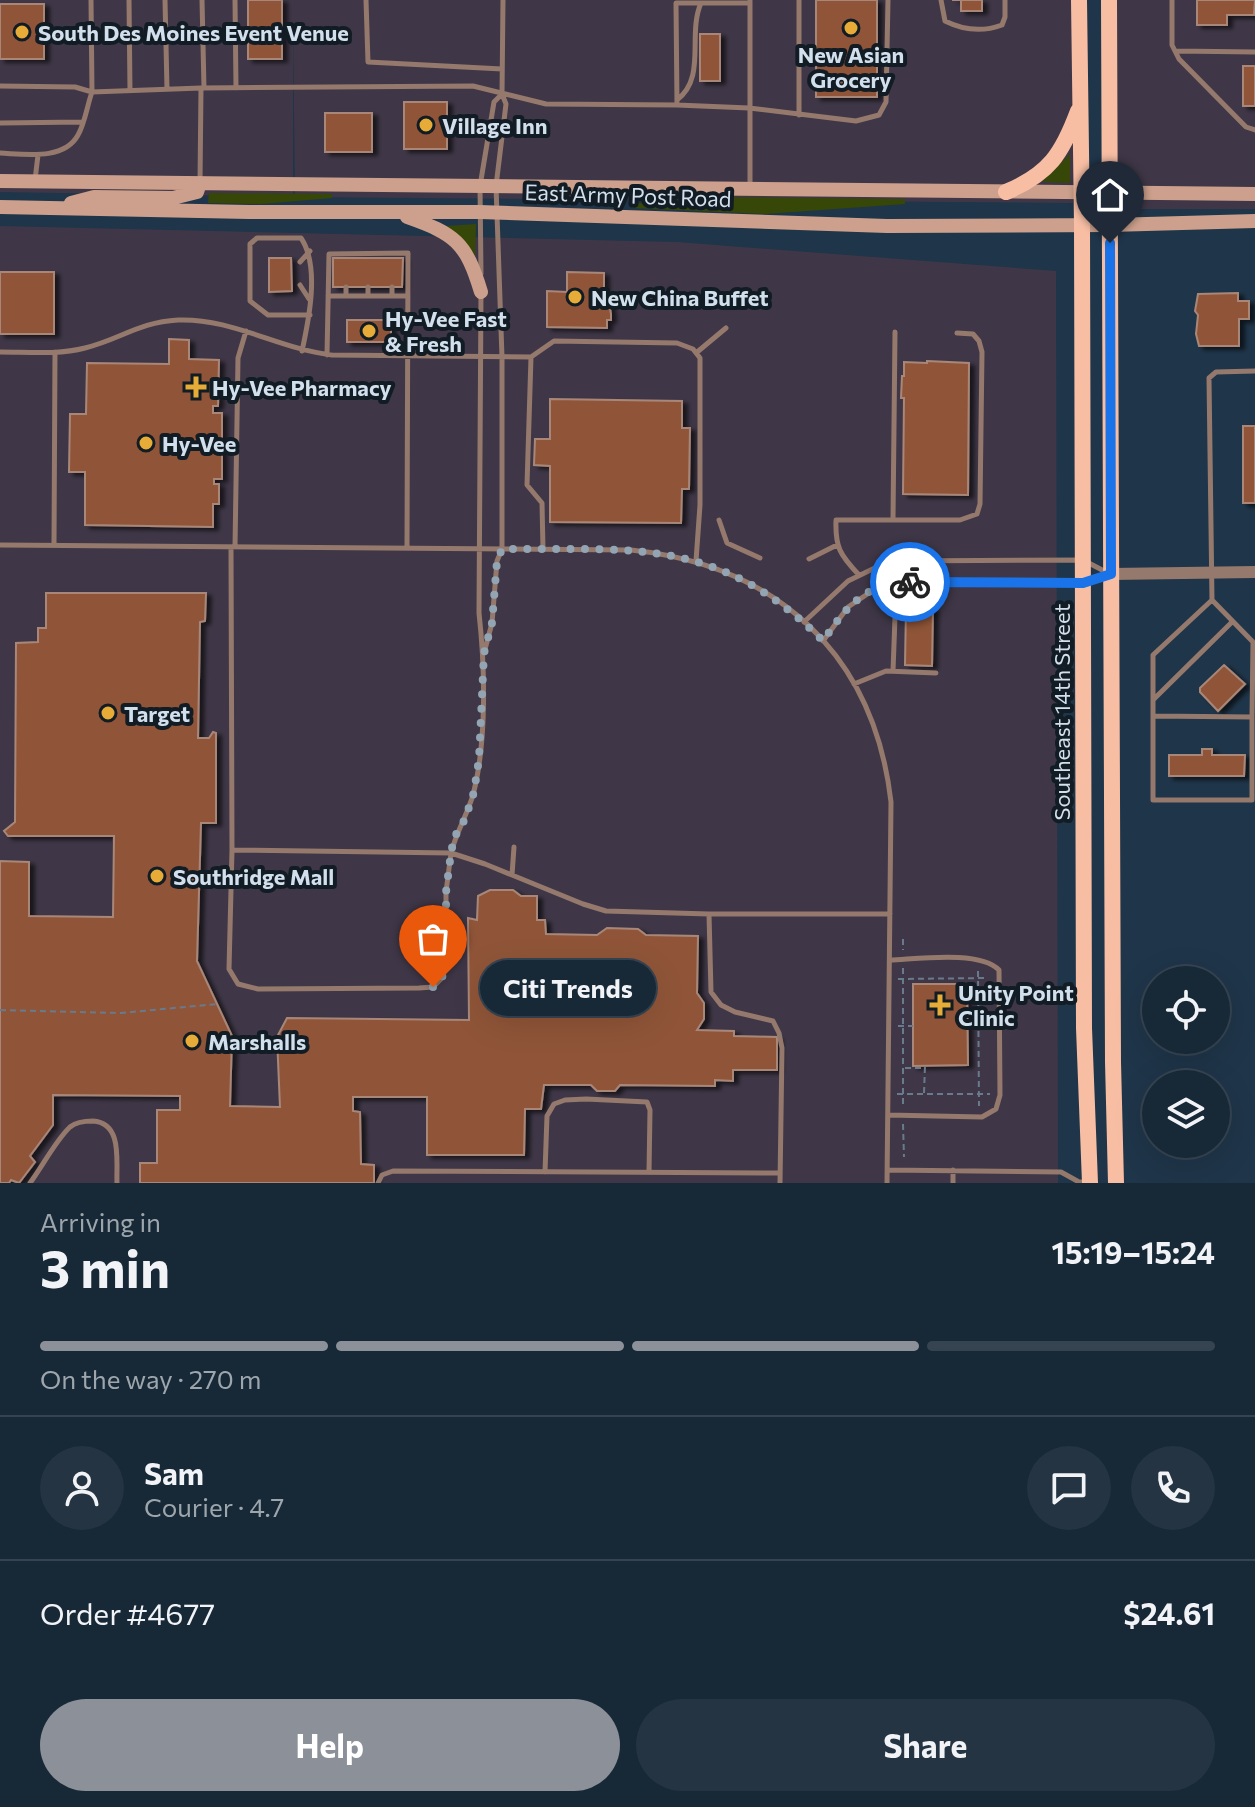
<!DOCTYPE html>
<html lang="en">
<head>
<meta charset="utf-8">
<style>
	:root { --surface:#172837; --page:#243442; --text:#f1f3f6; --muted:#9ea6ad; --line:#364452; --accent:#8c9099 }
	body { margin:0; font-family:Commissioner,sans-serif; background:var(--page); color:var(--text); height:100vh; display:flex; flex-direction:column; font-size:30px; white-space:nowrap }
	* { box-sizing:border-box; margin:0 }
	p { font-size:26px; color:var(--muted) }
	.icon { flex:none; width:44px; height:44px; fill:none; stroke:currentColor; stroke-width:2; stroke-linecap:round; stroke-linejoin:round }
	.map { position:relative; height:1183px; overflow:hidden }
	.details { display:flex; flex-direction:column; background:var(--surface); flex:1 }
	.details>* { flex:none }
	.fabs { position:absolute; left:1142px; top:966px; display:grid; gap:16px }
	.fabs a { display:grid; place-items:center; width:88px; height:88px; border-radius:50%; background:var(--surface); box-shadow:0 8px 32px #0002,0 0 0 2px var(--line); font-size:40px }
	.pin { position:absolute; display:grid; place-items:center; width:68px; height:68px; color:#fff; margin:-82px -34px; border-radius:50% 50% 50% 0; rotate:-45deg; box-shadow:0 0 8px #0007 }
	.pin .icon { rotate:45deg }
	.courier { position:absolute; display:grid; place-items:center; width:80px; height:80px; margin:-40px; border:6px solid #1a73e8; border-radius:50%; background:#fff; color:#222; box-shadow:0 2px 10px #0007 }
	.bubble { position:absolute; height:56px; border-radius:28px; background:var(--surface); box-shadow:0 8px 32px #0002,0 0 0 2px var(--line); font-size:26px; font-weight:700; line-height:56px; text-align:center }
	.summary em { font-style:normal; font-weight:700 }
	.summary div { display:flex; flex-direction:column-reverse }
	.summary { display:flex; align-items:center; justify-content:space-between; height:136px; padding:0 40px }
	h1 { font-size:52px; font-weight:700; line-height:60px }
	.bar { display:grid; grid-template-columns:repeat(4,1fr); gap:12px 8px; align-content:center; height:96px; padding:0 40px }
	.bar i { height:10px; border-radius:6px; background:var(--line) }
	.bar .selected { background:var(--accent) }
	.bar p { grid-column:span 4 }
	.line { display:flex; align-items:center; gap:20px; padding:0 40px; border-top:2px solid var(--line) }
	.line div { flex:1 }
	.round { display:grid; place-items:center; flex:none; width:84px; height:84px; border-radius:42px; background:var(--page) }
	.primary-button { display:flex; gap:16px; margin-top:auto; padding:16px 40px }
	.primary-button a { flex:1; height:92px; border-radius:48px; background:var(--accent); color:#fff; font-size:32px; font-weight:700; line-height:92px; text-align:center }
	.primary-button a+a { background:var(--page); color:var(--text) }
	.map>svg:first-child { display:block }
	.commercial { fill:#3f3747 }
	.green { fill:#374707 }
	.building { fill:#905539; stroke:#a88779; stroke-width:2; filter:url(#shadow) }
	.lines { fill:none; stroke-linecap:round; stroke-linejoin:round }
	.path { stroke:#687a8b; stroke-width:2; stroke-dasharray:6 4; stroke-linecap:butt }
	.service { stroke:#95796c; stroke-width:5 }
	.tertiary { stroke:#95796c; stroke-width:12 }
	.secondary { stroke:#cca08c; stroke-width:14 }
	.primary { stroke:#f7bea4; stroke-width:16 }
	.done { stroke:#93a4b3; stroke-width:8; stroke-dasharray:0 14.4 }
	.route { stroke:#1a73e8; stroke-width:10 }
	.poi-dot { fill:#e7ac37; stroke:#121c25; stroke-width:3 }
	.labels { text-anchor:middle; dominant-baseline:central; stroke-width:8; stroke-linejoin:round; paint-order:stroke }
	.poi-label { font-size:22px; font-weight:bold; fill:#d2dfec; stroke:#121c25; text-anchor:start }
	.street-label { font-size:22px; fill:#d2dfec; stroke:#121c25 }
</style>
</head>
<body>
<div class="map">
<svg width="1255" height="1183" viewBox="0 0 1255 1183">
	<defs>
		<filter id="shadow"><feDropShadow dx="5" dy="3" stdDeviation="2" flood-color="#0009"/></filter>
	</defs>
	<rect width="100%" height="100%" fill="#1f3549"/>
	<path class="commercial" d="M0 0H1077L1073 203 295 197 293 26V197L0 192Z
		M1108 0H1255V209H1109Z
		M0 226 677 242 1056 271 1058 1183H0Z"/>
	<path class="green" d="M1070 154V183L1042 182Z
		M209 193 332 194V198L261 204 208 203Z
		M707 197 905 199V204L765 214 632 208V204Z
		M476 224 475 257 466 244 446 228V226Z"/>
	<path class="building" d="M248 0H282V59H248Z
		M816 0H877V97H816Z
		M952 0H982V11H961V0Z
		M1197 0H1255L1254 15H1227V25H1197Z
		M0 4H44V59H0Z
		M700 34H720V81H700Z
		M1243 66H1255V106H1243Z
		M404 102H447V149H404Z
		M325 113H372V152H325Z
		M269 258H291L292 291 269 292Z
		M333 258H403L402 287H333Z
		M0 272H54V334H0Z
		M567 272 604 273V302H609L611 314V320H607V328L547 327V291L567 292Z
		M1238 293V301H1249V319H1239V346H1199L1196 334 1198 315 1195 311 1198 294Z
		M347 320H391V342H347Z
		M169 339 189 340V359L219 360 218 406H213V413H222V479H214V484H219V504H213V527L85 525V472H69L70 414H86L87 363 169 364Z
		M927 361 969 363 968 495 903 494 904 398H901L902 376H904V362L927 363Z
		M550 399 682 401V428H690L689 489H682L681 523 550 522V466L534 465 535 439H550Z
		M1243 426H1255V503H1243Z
		M46 593H206L205 621 200 622 198 738H209L213 732 216 733V823H201L197 961 232 1036 230 1106 280 1107 277 1037 287 1018 469 1020 468 918 477 920 478 896 490 890H513L521 896H537V920H545L546 934 597 935 607 928 638 929 646 935 698 936 697 993 704 1003V1019L697 1030 734 1031V1036L777 1037V1070H733V1081L715 1080V1086L620 1085 615 1091H597L591 1085H544L541 1109H525L524 1155H427V1097H353V1111L360 1112 361 1164 374 1165V1183H140V1163H157V1110H180V1096L53 1095V1125L30 1156 35 1162 19 1183 11 1180 9 1183H0V861L29 862V916L113 917 114 836H8L4 831 15 822 16 643 38 642V628H46Z
		M906 607 933 608 932 666 905 665Z
		M1224 665 1245 684 1218 711 1200 692V688Z
		M1202 749H1212V755H1245L1244 776H1169V755H1202Z
		M913 984H967L968 1065 913 1066Z"/>
	<g class="lines">
		<path class="path" d="M903 939V950
			M903 968V1106
			M978 971 979 1106
			M898 979 988 978
			M0 1010 121 1013 217 1004
			M898 1026H913
			M968 1026H990
			M905 1068H925
			M924 1093 925 1066
			M897 1094H990
			M903 1124 904 1157"/>
		<path class="service" d="M129 0 130 91
			M165 0 167 89
			M202 0 204 88
			M235 0 236 88
			M366 0 368 62 502 69
			M941 0 945 21C963 30 983 32 1002 25L1005 17V0
			M1172 0V45L1179 59 1246 127 1255 130
			M1176 51 1255 52
			M0 86 75 87 92 92 91 0
			M502 94 503 0
			M677 100C707 77 687 35 701 3
			M677 105 749 108 856 121 879 115 886 102 888 0
			M799 115V0
			M0 123 82 122
			M0 153C24 154 64 161 78 135 85 123 87 106 92 92L201 88
			M35 180 38 155
			M200 182 201 88 473 86 546 104 677 105 676 3H750
			M750 187V1
			M300 262 310 251
			M481 274 480 186 494 102 502 94 506 104 496 186 502 357V549L497 561 492 623 484 653
			M300 285 309 299
			M346 287V296
			M368 287V296
			M392 287V296
			M481 292 479 613C485 667 487 742 473 795 467 815 456 833 451 853L485 864 583 904 606 911 709 914 711 992 721 1005 735 1012 773 1021 779 1033 782 1048 780 1183
			M328 296H408
			M302 351C309 319 320 266 301 238H257L250 244V301L268 315H310
			M0 352C28 352 58 355 85 348 119 340 139 322 178 320 232 318 279 349 332 355L531 357 554 341 677 343 693 349 700 358V505L696 561
			M696 353 726 328
			M327 355 329 254 408 253 407 548
			M531 357 527 485 542 503 543 549
			M719 520 727 543 760 558
			M893 520H960L977 514 980 504 982 352 979 341 973 334 957 333
			M0 545 631 550C777 565 874 654 891 802L887 1183
			M54 545 55 352
			M231 547 232 850
			M235 547 238 358 246 331
			M809 559 837 545
			M859 575C840 555 835 547 836 520H893L895 332
			M1212 600 1153 655V716L1252 717 1253 642 1212 600 1209 378 1216 372 1255 371
			M804 622 848 581 883 564 898 561 1083 560 1106 572
			M823 641 848 607 881 585 922 582 1083 583 1106 576
			M893 671 895 617
			M854 684 886 671 936 673
			M1154 699 1232 622
			M1153 716V800H1252V717
			M232 850 451 853 446 892V960L442 978 433 987 419 988 258 989 238 984 229 969Z
			M512 875 514 847
			M709 914H890
			M888 1115 982 1117 996 1109 1000 1095 999 970C980 950 917 959 890 960
			M887 1170 1061 1172 1079 1182H1088
			M953 1170V1183
			M545 1172 547 1116 554 1104 565 1100 586 1099 647 1102 650 1110 649 1172
			M30 1183C42 1167 56 1140 70 1127 76 1122 85 1121 93 1121 123 1123 116 1162 117 1183
			M378 1183 382 1175 393 1171 780 1173"/>
		<path class="tertiary" d="M1111 574 1255 572"/>
		<path class="secondary" d="M0 181 1255 194
			M71 203 94 197 173 198 197 192 200 183
			M0 207 249 212H480L887 226 1110 225 1255 221
			M407 217C455 234 466 242 481 292"/>
		<path class="primary" d="M1079 0 1082 225 1084 1028 1090 1183
			M1109 0 1113 1062 1116 1183
			M1006 192C1049 174 1062 154 1078 111"/>
	</g>
	<g class="lines">
		<path class="done" d="M433 987 442 978 446 960V892L451 853 454 838 465 819 474 792 479 759 484 653 492 623 497 561 502 549C637 550 719 537 823 641 847 606 865 583 910 582"/>
		<path class="route" d="M910 582 1083 583 1111 574 1110 243"/>
	</g>
	<g class="poi-dot">
		<circle cx="851" cy="28" r="8"/>
		<circle cx="22" cy="32" r="8"/>
		<circle cx="426" cy="125" r="8"/>
		<circle cx="575" cy="297" r="8"/>
		<circle cx="369" cy="331" r="8"/>
		<path d="M192 375h8v8h8v8h-8v8h-8v-8h-8v-8h8z"/>
		<circle cx="146" cy="443" r="8"/>
		<circle cx="108" cy="713" r="8"/>
		<circle cx="157" cy="876" r="8"/>
		<path d="M936 993h8v8h8v8h-8v8h-8v-8h-8v-8h8z"/>
		<circle cx="192" cy="1041" r="8"/>
	</g>
	<g class="labels">
		<g class="poi-label">
			<text x="38" y="32">South Des Moines Event Venue</text>
			<text x="851" y="54" text-anchor="middle">New Asian<tspan x="851" dy="25">Grocery</tspan></text>
			<text x="442" y="125">Village Inn</text>
			<text x="591" y="297">New China Buffet</text>
			<text x="385" y="318">Hy-Vee Fast<tspan x="385" dy="25">&amp; Fresh</tspan></text>
			<text x="212" y="387">Hy-Vee Pharmacy</text>
			<text x="162" y="443">Hy-Vee</text>
			<text x="124" y="713">Target</text>
			<text x="173" y="876">Southridge Mall</text>
			<text x="958" y="992">Unity Point<tspan x="958" dy="25">Clinic</tspan></text>
			<text x="208" y="1041">Marshalls</text>
		</g>
		<g class="street-label">
			<text transform="translate(628 195) rotate(2)">East Army Post Road</text>
			<text transform="translate(1061 712) rotate(-90)">Southeast 14th Street</text>
		</g>
	</g>
</svg>
<div class="fabs">
<a><svg class="icon" aria-label="locate" viewBox="0 0 24 24"><circle cx="12" cy="12" r="6"/><path d="M12 2v4M12 18v4M2 12h4M18 12h4"/></svg></a>
<a><svg class="icon" aria-label="layers" viewBox="0 0 24 24"><path d="M12 4l9 5-9 5-9-5zM3 14l9 5 9-5"/></svg></a>
</div>
<div class="pin" style="left:433px;top:987px;background:#ea580c"><svg class="icon" aria-label="bag" viewBox="0 0 24 24"><path d="M5 8h14l-1 12H6zM9 8a3 3 0 0 1 6 0"/></svg></div>
<div class="pin" style="left:1110px;top:243px;background:#1f2937"><svg class="icon" aria-label="home" viewBox="0 0 24 24"><path d="M3 11l9-7 9 7M6 9v11h12V9"/></svg></div>
<div class="courier" style="left:910px;top:582px"><svg class="icon" aria-label="bike" viewBox="0 0 24 24"><circle cx="6" cy="16" r="4"/><circle cx="18" cy="16" r="4"/><path d="M6 16l4-8h5l3 8M10 8l3 8H6M13 5h3"/></svg></div>
<div class="bubble" style="left:480px;top:960px;width:176px">Citi Trends</div>
</div>
<section class="details">
<div class="summary"><div><h1>3 min</h1><p>Arriving in</p></div><em>15:19–15:24</em></div>
<div class="bar"><i class="selected"></i><i class="selected"></i><i class="selected"></i><i></i><p>On the way · 270 m</p></div>
<div class="line" style="height:144px"><a class="round"><svg class="icon" aria-label="person" viewBox="0 0 24 24"><circle cx="12" cy="8" r="4"/><path d="M4 21q1-7 8-7t8 7"/></svg></a><div><b>Sam</b><p>Courier · 4.7</p></div><a class="round"><svg class="icon" aria-label="chat" viewBox="0 0 24 24"><path d="M4 5h16v11H9l-5 4z"/></svg></a><a class="round"><svg class="icon" aria-label="phone" viewBox="0 0 24 24"><path d="M5 4h4l2 5-3 2q2 4 5 5l2-3 5 2v4C11 20 4 13 5 4z"/></svg></a></div>
<div class="line" style="height:104px"><div>Order #4677</div><b>$24.61</b></div>
<div class="primary-button"><a>Help</a><a>Share</a></div>
</section>
</body>
</html>
